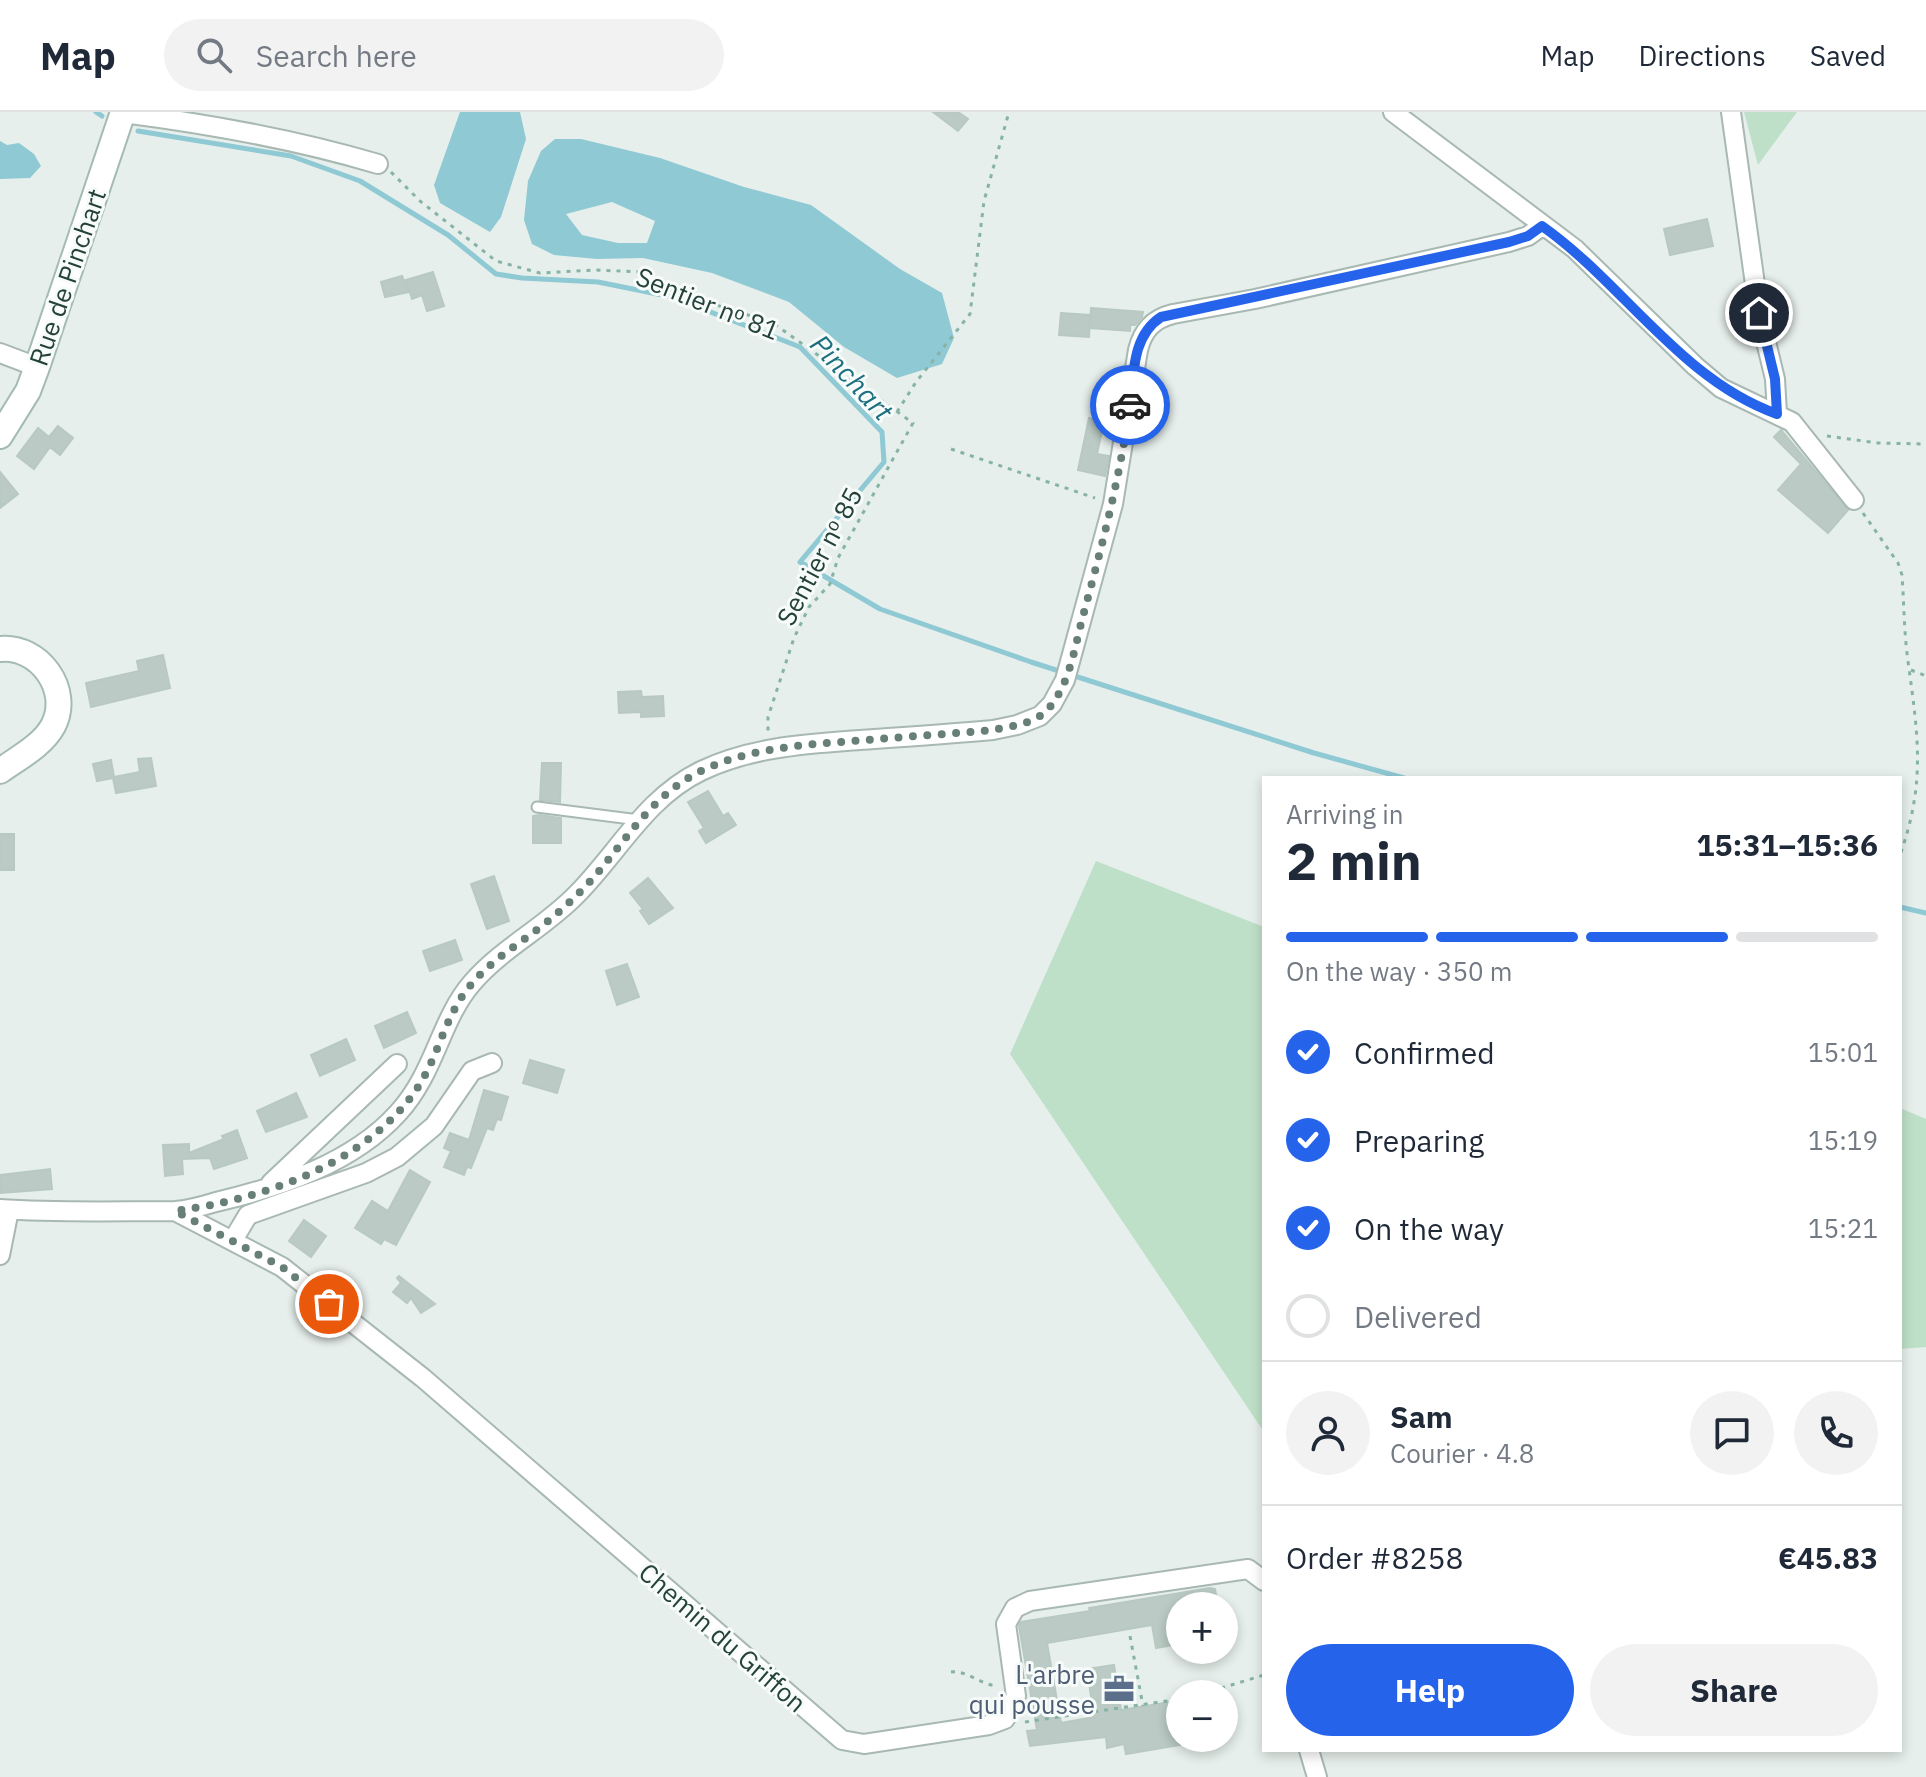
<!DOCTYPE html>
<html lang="en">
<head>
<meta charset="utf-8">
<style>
	:root { --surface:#fff; --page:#f2f2f3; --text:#1f2937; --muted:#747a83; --line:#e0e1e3; --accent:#2563eb }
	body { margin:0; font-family:"IBM Plex Sans",sans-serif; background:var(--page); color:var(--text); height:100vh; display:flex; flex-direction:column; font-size:30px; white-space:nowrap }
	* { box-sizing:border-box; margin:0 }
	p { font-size:26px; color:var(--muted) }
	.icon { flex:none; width:44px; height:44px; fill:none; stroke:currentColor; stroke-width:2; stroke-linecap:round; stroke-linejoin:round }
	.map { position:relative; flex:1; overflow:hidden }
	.details { position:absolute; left:1262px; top:664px; width:640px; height:976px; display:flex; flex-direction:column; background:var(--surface); border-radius:0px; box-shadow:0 4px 12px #0003 }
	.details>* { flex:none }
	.controls { position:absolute; left:1166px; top:1480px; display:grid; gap:16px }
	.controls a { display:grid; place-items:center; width:72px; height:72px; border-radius:50%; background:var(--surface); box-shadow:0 4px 12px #0003; font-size:40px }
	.pin { position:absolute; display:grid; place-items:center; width:68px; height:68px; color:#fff; margin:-34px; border:4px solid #fff; border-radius:50%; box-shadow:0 2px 8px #0007 }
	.courier { position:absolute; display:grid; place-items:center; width:80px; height:80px; margin:-40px; border:6px solid #2563eb; border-radius:50%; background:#fff; color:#222; box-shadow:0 2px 10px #0007 }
	.overview em { font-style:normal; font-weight:800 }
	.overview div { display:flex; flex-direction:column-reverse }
	.overview { display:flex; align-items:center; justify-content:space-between; height:136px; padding:0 24px }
	h1 { font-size:52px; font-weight:800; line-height:60px }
	.bar { display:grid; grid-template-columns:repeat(4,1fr); gap:12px 8px; align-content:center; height:96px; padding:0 24px }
	.bar i { height:10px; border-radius:6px; background:var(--line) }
	.bar .selected { background:var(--accent) }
	.bar p { grid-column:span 4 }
	.line { display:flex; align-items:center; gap:20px; padding:0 24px; border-top:2px solid var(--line) }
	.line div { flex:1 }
	.round { display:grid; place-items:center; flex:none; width:84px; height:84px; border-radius:42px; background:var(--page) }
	ol { padding:0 24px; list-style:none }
	li { display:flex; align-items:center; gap:24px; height:88px }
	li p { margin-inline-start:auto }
	li .icon { padding:8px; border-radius:50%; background:var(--accent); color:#fff; stroke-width:4 }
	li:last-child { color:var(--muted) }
	li i { width:44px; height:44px; border:4px solid var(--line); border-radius:50% }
	.cta { display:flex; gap:16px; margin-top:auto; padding:16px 24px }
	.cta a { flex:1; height:92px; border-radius:48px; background:var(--accent); color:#fff; font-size:32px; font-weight:800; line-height:92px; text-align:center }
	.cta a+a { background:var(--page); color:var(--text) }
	header { display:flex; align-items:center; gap:48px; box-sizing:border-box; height:112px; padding:0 40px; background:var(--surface); border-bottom:2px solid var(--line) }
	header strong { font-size:38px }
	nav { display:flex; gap:44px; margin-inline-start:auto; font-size:28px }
	.search { width:560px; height:72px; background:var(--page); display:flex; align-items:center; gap:20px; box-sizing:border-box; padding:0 28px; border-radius:44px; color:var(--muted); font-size:30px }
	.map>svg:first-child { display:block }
	.green { fill:#bfe0c8 }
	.water { fill:#8ec9d4; fill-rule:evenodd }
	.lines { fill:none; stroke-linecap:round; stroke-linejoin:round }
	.stream { stroke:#8ec9d4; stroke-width:5 }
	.building { fill:#bbcac4; stroke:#b8c9c2; stroke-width:2 }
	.service-casing { stroke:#a8b8b2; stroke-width:13 }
	.minor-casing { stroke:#a8b8b2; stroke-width:22 }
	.secondary-casing { stroke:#a4bbb3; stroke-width:28 }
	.path { stroke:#86b3a5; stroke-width:3; stroke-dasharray:4 6; stroke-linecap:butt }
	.service { stroke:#fff; stroke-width:9 }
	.minor { stroke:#fff; stroke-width:18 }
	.secondary { stroke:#fff; stroke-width:24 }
	.done { stroke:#687f78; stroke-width:8; stroke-dasharray:0 14.4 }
	.route { stroke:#2563eb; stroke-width:10 }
	.labels { text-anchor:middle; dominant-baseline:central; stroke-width:6; stroke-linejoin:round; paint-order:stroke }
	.street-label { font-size:26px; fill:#24423a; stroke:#f7fbf9 }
	.service-label { font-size:26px; fill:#4e5e75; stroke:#f7fbf9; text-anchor:end }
	.water-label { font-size:28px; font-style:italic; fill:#1c6f80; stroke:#f7fbf9 }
</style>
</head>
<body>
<header>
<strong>Map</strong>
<div class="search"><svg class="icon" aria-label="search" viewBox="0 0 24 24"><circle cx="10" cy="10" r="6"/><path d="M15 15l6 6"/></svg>Search here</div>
<nav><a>Map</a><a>Directions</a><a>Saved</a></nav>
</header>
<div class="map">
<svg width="1926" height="1665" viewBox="0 0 1926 1665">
	<rect width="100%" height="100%" fill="#e6efeb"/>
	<path class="green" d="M1744 0H1797L1758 53Z
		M1096 749 1264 815V1320L1010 942Z
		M1900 996 1926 1007V1235L1900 1237Z"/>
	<path class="water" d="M460 0H520L526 27 501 105 490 120 440 91 434 73Z
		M555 27H581L660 46 744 75 811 93 900 157 942 181 954 226 942 252 897 266 844 235 789 190 712 161 643 146 597 147 554 143 532 132 524 108 528 69 541 39ZM612 90 655 109 647 131H618L582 123 566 102Z
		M0 29 7 33 19 31 34 42 41 54 30 66 0 67Z"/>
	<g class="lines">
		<path class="stream" d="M96 0 102 4
			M138 19 291 44 360 69 448 123 496 162 522 166 598 170 672 185 800 235 882 320 884 350 800 450 880 497 1031 550 1314 641 1404 666
			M1900 795 1926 801"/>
	</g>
	<path class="building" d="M933 0H958L968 7 958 19Z
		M1707 107 1713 134 1670 143 1664 117Z
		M433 160 444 194 427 199 422 183 412 187 406 168Z
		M402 164 409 180 385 185 381 170Z
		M1091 196 1143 200 1142 205 1135 213H1130V219L1090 216Z
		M1061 201 1090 203 1089 225 1059 223Z
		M1089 306 1104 310 1097 342 1109 344 1105 364 1078 358Z
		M58 314 73 326 60 343 50 335 34 357 17 344 38 316 49 325Z
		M1781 318 1848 398 1828 421 1778 378 1801 352 1774 325Z
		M0 360 18 382 0 396Z
		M163 543 170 576 91 595 86 571 139 559 137 549Z
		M641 579 642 585 663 584 664 604 641 605V600L619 601 618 580Z
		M151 646 156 674 116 681 113 666 97 669 93 652 111 648 114 665 140 660 138 647Z
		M542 651H561L560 690 540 688Z
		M708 679 723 704 728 701 736 713 706 731 699 719 704 716 688 690Z
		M539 703 561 706V731H533V704Z
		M0 722H14V758H0Z
		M494 764 509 809 487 817 471 772Z
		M648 766 673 796 649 812 640 799 643 797 630 781Z
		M455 828 462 848 430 859 423 839Z
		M627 852 639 885 617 893 606 859Z
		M407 900 416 921 384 936 375 914Z
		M346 927 355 948 320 964 311 943Z
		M530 948 564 958 557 981 523 971Z
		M484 978 508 985 501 1008 497 1007 493 1018 487 1016 471 1056 467 1055 464 1063 444 1055 451 1039 444 1036 450 1021 469 1028Z
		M296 981 307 1005 266 1020 257 999Z
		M237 1018 247 1046 214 1057 210 1046 182 1047 183 1062 165 1064 163 1033 189 1032V1041L224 1027 222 1024Z
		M50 1057 52 1077 0 1081V1063Z
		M410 1058 430 1070 396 1133 384 1127 381 1132 355 1116 372 1089 388 1099Z
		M304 1108 326 1124 311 1145 289 1129Z
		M399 1164 404 1168 435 1192 421 1201 411 1186 407 1191 393 1180 401 1171 397 1166Z
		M1210 1476 1215 1477 1218 1494H1180V1508L1174 1509 1179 1532 1156 1536 1152 1513 1047 1531 1061 1611 1094 1605 1087 1557 1114 1553 1121 1598 1177 1589 1180 1633 1126 1642 1124 1632 1107 1636 1106 1625 1030 1634 1027 1619 1037 1618 1019 1514 1021 1510 1090 1499 1089 1496Z"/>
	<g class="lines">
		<g class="service-casing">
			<path id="service" d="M537 695 639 708"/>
		</g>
		<g class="minor-casing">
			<path id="minor" d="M1393 0 1575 137 1695 254 1721 276 1792 310 1854 388
				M1731 0 1759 201 1775 267 1777 302
				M123 1C209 12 294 27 378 52
				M0 241 37 255
				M271 1071 397 952
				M0 1097C58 1101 117 1099 175 1099 189 1098 203 1094 216 1090 280 1075 353 1051 398 1001 435 961 440 908 472 871 503 835 546 815 578 781 619 739 647 685 701 659 751 635 806 632 860 628 904 625 949 622 993 618L1017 613 1040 604 1052 592 1065 568 1113 392 1138 238C1143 218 1153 207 1173 202L1255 187 1509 130 1528 124 1542 114
				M175 1099 282 1155 423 1266 842 1628 864 1632 989 1613 1005 1607 1016 1584 1006 1512 1015 1496 1030 1489 1248 1457 1264 1469
				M233 1128 248 1103 366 1061 397 1045 434 1014 472 959 492 951
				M0 1143 9 1098
				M1309 1638 1317 1665"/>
		</g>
		<g class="secondary-casing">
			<path id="secondary" d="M0 324 28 279 37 255 123 0
				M0 537C39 533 72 578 53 614 42 634 18 646 0 659"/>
		</g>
		<path class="path" d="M391 60 420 89 496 149 540 161 595 158 644 160 660 175 773 211 913 311 838 446 830 472 809 495 794 526 768 605V622
			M897 300 916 270 970 202 984 89 1009 0
			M1827 324 1878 331 1926 332
			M951 337 1095 386
			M1863 401 1898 451 1902 463C1904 492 1904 521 1908 549 1918 624 1926 670 1900 743
			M1911 558 1926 564
			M1130 1524 1143 1594
			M951 1560C966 1558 980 1572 996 1574
			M1202 1582 1264 1563
			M1025 1610 1180 1587"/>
		<use href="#service" class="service"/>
		<use href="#minor" class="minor"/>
		<use href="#secondary" class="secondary"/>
	</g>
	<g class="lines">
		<path class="done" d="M329 1192 282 1155 175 1099C264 1087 370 1051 420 972 439 941 446 903 469 875 490 849 516 834 542 814 561 799 579 782 595 764 628 725 654 682 701 659 749 636 802 633 854 629 900 625 947 622 993 618 1013 614 1035 612 1049 596 1070 572 1075 533 1083 504 1102 434 1120 365 1130 293"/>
		<path class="route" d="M1130 293C1134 261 1132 224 1161 205L1509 130 1528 124 1542 114C1623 171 1681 268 1777 302L1775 267 1759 201"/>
	</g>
	<defs>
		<g id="office-bare" transform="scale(2.4)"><path d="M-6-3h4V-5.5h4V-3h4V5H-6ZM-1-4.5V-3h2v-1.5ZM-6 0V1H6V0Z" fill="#5c6f8a" stroke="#f7fbf9" stroke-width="2.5" paint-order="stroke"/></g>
	</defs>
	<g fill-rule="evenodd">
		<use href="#office-bare" x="1119" y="1577"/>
	</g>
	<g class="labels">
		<g class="street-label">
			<text transform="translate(67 165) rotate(-71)">Rue de Pinchart</text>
			<text transform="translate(708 191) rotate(22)">Sentier nᵒ 81</text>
			<text transform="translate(819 444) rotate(-62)">Sentier nᵒ 85</text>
			<text transform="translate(723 1525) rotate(41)">Chemin du Griffon</text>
		</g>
		<g class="service-label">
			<text x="1095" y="1562">L'arbre<tspan x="1095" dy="30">qui pousse</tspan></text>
		</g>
		<g class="water-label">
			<text transform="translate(852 265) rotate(47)">Pinchart</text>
		</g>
	</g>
</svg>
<div class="controls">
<a>+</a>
<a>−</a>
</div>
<div class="pin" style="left:329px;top:1192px;background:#ea580c"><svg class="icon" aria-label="bag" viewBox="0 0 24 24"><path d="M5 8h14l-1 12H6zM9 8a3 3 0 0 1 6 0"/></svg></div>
<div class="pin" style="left:1759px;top:201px;background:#1f2937"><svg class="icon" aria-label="home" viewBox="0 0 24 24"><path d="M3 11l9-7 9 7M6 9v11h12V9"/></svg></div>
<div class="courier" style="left:1130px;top:293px"><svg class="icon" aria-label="car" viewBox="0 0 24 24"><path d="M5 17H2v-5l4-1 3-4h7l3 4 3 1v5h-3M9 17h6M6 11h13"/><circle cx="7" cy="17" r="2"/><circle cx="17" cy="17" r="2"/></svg></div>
<section class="details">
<div class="overview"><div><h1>2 min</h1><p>Arriving in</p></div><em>15:31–15:36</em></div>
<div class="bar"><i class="selected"></i><i class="selected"></i><i class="selected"></i><i></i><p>On the way · 350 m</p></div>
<ol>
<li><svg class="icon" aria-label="check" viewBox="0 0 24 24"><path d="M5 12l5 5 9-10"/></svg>Confirmed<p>15:01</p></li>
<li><svg class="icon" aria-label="check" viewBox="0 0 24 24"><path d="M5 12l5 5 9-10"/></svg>Preparing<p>15:19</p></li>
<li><svg class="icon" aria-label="check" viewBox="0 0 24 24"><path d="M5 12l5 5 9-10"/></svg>On the way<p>15:21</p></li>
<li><i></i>Delivered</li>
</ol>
<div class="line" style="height:144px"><a class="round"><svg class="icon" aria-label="person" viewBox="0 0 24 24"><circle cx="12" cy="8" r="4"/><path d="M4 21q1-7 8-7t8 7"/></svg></a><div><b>Sam</b><p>Courier · 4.8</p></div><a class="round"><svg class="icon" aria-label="chat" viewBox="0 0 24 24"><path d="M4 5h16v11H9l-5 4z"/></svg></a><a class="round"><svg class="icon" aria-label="phone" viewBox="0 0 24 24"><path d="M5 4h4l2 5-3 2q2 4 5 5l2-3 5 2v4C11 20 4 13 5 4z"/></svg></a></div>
<div class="line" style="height:104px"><div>Order #8258</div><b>€45.83</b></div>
<div class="cta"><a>Help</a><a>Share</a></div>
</section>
</div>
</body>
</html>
